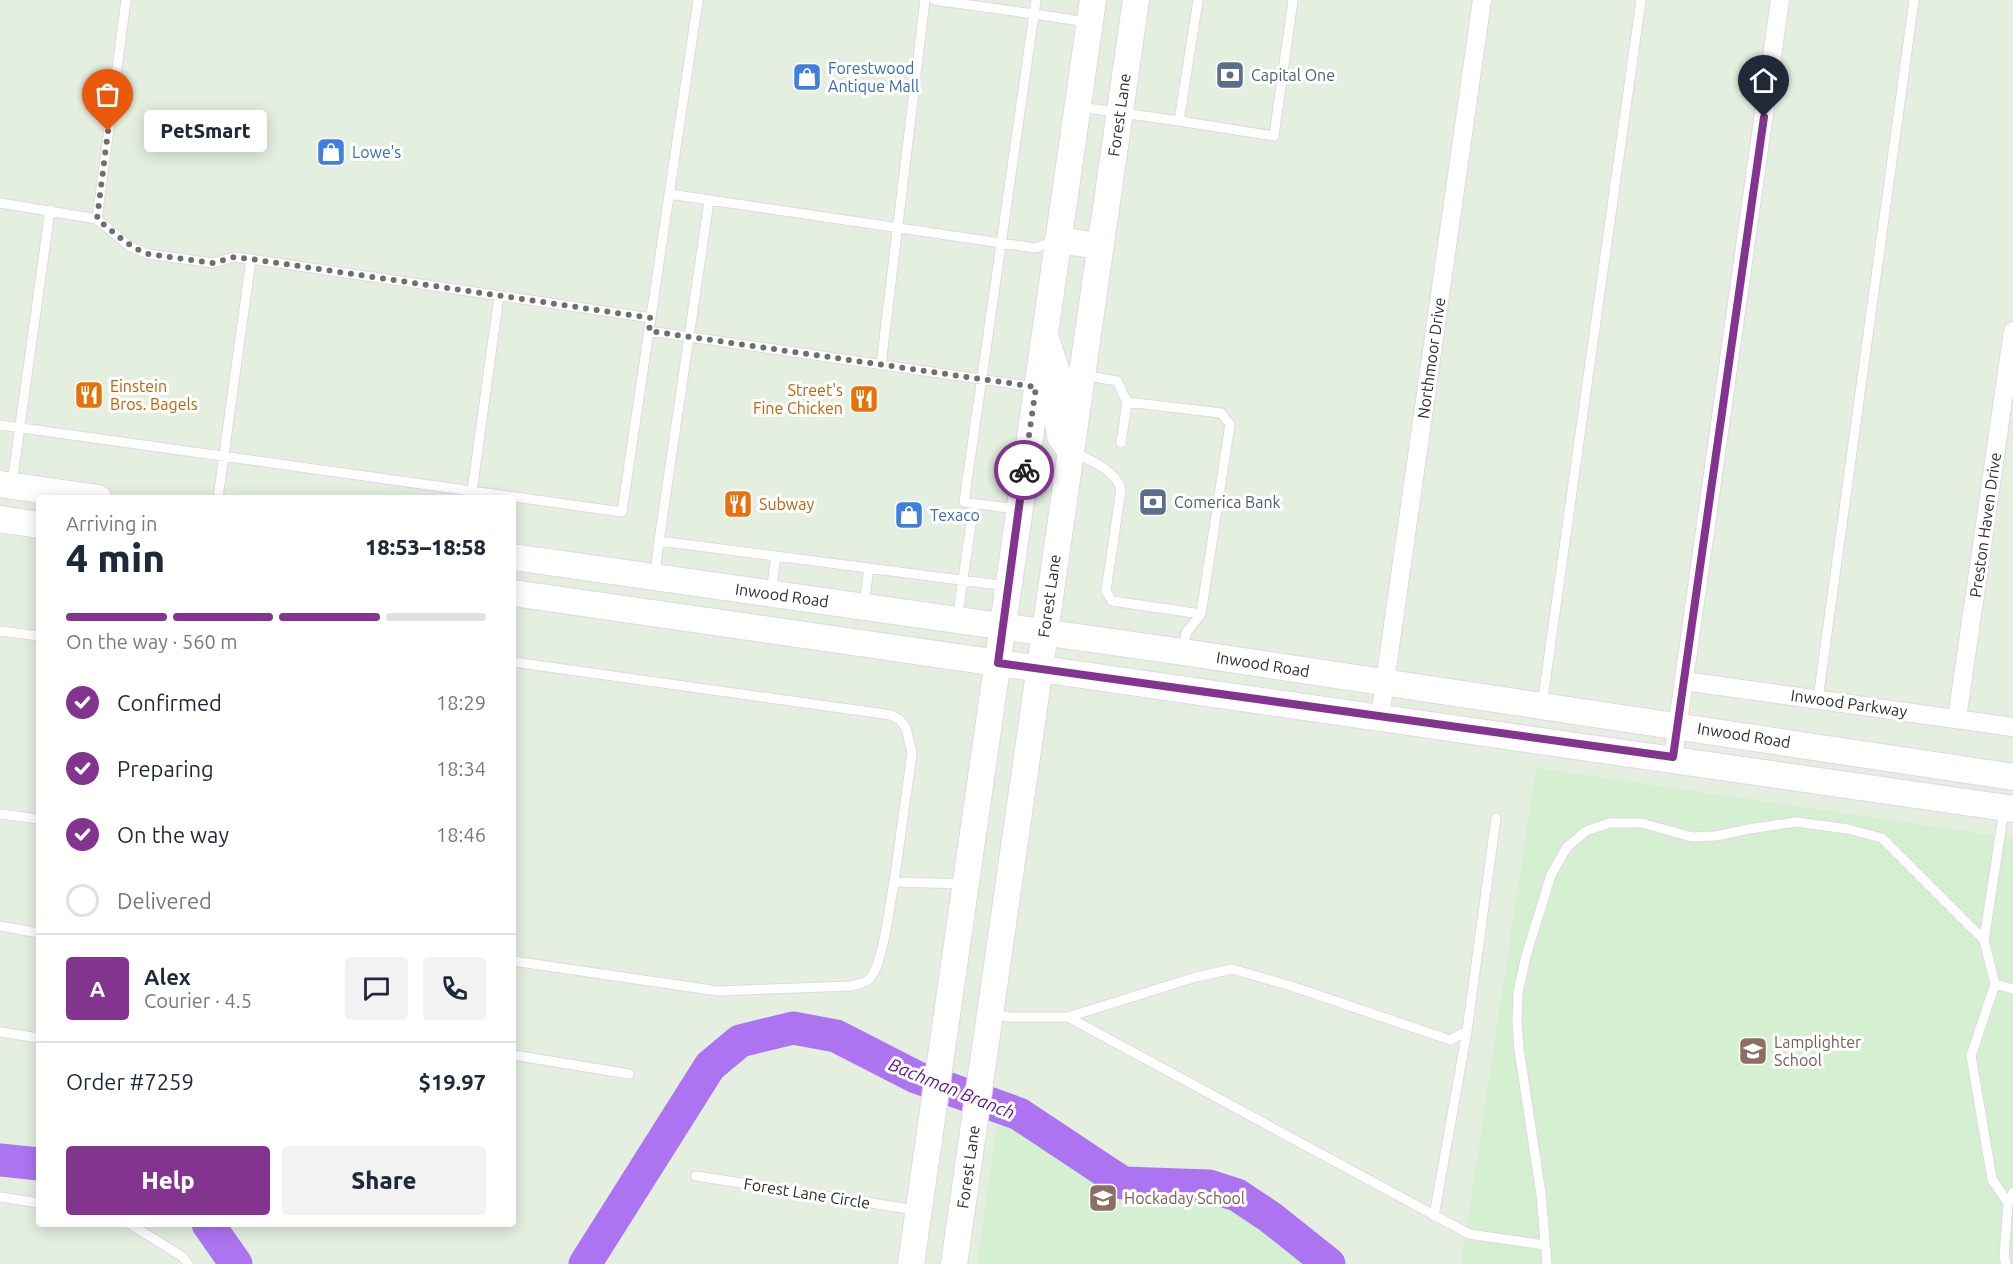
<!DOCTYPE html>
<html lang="en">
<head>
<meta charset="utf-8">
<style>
	:root { --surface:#fff; --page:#f2f2f3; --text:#1f2937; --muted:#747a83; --line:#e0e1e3; --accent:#82348f }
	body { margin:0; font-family:Ubuntu,sans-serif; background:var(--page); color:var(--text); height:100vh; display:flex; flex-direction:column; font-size:22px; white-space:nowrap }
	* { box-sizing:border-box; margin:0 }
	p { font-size:20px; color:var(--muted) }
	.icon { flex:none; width:33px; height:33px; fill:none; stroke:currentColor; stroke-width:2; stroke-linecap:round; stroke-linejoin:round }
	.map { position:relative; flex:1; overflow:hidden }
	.side { position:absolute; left:36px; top:495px; width:480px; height:732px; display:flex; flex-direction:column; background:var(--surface); border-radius:6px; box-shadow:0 3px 15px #0003 }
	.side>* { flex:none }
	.pin { position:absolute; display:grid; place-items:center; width:51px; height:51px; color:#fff; margin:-62px -26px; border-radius:50% 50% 50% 0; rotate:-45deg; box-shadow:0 0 6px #0007 }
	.pin .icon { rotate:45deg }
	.courier { position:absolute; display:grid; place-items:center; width:60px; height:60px; margin:-30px; border:4px solid #82348f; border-radius:50%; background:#fff; color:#222; box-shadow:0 2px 8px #0007 }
	.bubble { position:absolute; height:42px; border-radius:6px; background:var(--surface); box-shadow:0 3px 15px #0003; font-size:20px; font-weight:800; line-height:42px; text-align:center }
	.headline em { font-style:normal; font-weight:800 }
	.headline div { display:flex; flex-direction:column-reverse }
	.headline { display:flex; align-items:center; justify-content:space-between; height:102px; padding:0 30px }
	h1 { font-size:39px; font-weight:800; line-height:45px }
	.bar { display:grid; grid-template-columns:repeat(4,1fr); gap:9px 6px; align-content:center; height:72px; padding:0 30px }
	.bar i { height:8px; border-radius:4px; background:var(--line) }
	.bar .current { background:var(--accent) }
	.bar p { grid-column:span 4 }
	.line { display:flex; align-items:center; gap:15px; padding:0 30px; border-top:2px solid var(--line) }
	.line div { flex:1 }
	.round { display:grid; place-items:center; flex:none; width:63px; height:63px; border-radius:6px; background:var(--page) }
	ol { padding:0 30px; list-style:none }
	li { display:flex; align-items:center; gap:18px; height:66px }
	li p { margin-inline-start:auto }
	li .icon { padding:6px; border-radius:50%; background:var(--accent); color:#fff; stroke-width:4 }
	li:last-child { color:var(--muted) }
	li i { width:33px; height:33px; border:3px solid var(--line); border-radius:50% }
	.button { display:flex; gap:12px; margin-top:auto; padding:12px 30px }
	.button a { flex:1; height:69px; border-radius:6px; background:var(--accent); color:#fff; font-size:24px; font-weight:800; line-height:69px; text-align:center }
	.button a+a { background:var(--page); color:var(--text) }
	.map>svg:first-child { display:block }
	.education { fill:#d4f0d0 }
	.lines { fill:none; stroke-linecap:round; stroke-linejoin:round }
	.river { stroke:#ac74f0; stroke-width:33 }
	.lane-casing { stroke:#e5d5e6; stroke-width:11 }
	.street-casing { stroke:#e5d5e6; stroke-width:20 }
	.secondary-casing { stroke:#e5d5e6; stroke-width:28 }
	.lane { stroke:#fff; stroke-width:9 }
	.street { stroke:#fff; stroke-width:18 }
	.secondary { stroke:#fff; stroke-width:26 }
	.done { stroke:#6d716c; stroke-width:6; stroke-dasharray:0 10.8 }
	.route { stroke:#82348f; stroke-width:8 }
	.labels { text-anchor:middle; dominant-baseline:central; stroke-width:6; stroke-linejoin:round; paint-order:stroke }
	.shop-label { font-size:16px; fill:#366cbe; stroke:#fff; text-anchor:start }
	.service-label { font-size:16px; fill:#4e5e75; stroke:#fff; text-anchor:start }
	.street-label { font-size:16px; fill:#2d2d2d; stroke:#fff }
	.food-label { font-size:16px; fill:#c56008; stroke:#fff; text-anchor:start }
	.education-label { font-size:16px; fill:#785e54; stroke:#fff; text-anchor:start }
	.water-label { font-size:18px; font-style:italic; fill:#5c0da2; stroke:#fff }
</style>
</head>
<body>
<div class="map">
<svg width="2013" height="1264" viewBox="0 0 2013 1264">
	<rect width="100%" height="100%" fill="#e4efe0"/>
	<path class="education" d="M1536 768 2013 838V1264H1461Z
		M997 1125 1157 1172 1201 1188 1238 1208 1272 1238 1314 1264H977Z"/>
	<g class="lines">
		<path class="river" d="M0 1160 39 1164
			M208 1224 236 1264
			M585 1264 710 1066 740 1041 793 1028 836 1036 916 1077 1019 1114 1123 1183 1209 1186 1237 1195 1270 1217 1329 1264"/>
		<g class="lane-casing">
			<path id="lane" d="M934 0 1034 14 1036 0
				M1080 107 1179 121 1198 0
				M1179 121 1274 136 1293 0
				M669 194 1035 248 1055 241
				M709 201 659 541 1007 586
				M0 203 97 219 129 246 148 254 213 263 234 257 251 259 651 318
				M97 219 126 0
				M649 331 1035 387
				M881 365 925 0
				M1083 375 1117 381 1127 402
				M0 425 622 512 698 0
				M1121 443 1127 402 1221 413 1230 424 1201 614 1186 633 1183 649
				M1073 452C1091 461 1114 469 1121 489L1106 591 1112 601 1201 614
				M12 483 50 210
				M218 498 251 259
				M471 498 499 296
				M1016 509 964 502 1034 14 1087 22
				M655 575 659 541
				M771 592 776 556
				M864 604 869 568
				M957 620 974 503
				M0 631 39 636
				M513 662 891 715 900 720 906 728 912 753 894 882
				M1818 699 1914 0
				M1542 705 1641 0
				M2004 810 1984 940 1995 984 1971 1056 1992 1179 2008 1203
				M0 814 39 819
				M0 926 39 933
				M513 961 718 991 851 986C857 984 864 984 869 979 883 967 890 902 894 882L964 884
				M1995 984 2013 989
				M992 1014 1010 1017H1068L1469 1234 1545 1245
				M1068 1017 1196 977 1232 969 1291 986 1450 1040 1467 1031 1496 818
				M0 1032 39 1038
				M513 1055 629 1074
				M696 1176 916 1210
				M0 1197 39 1203
				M1434 1216 1467 1031
				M130 1224 183 1257 188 1264
				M1547 1264 1541 1194 1519 1049 1517 1022 1518 993 1526 956 1551 875 1567 847 1586 831 1609 823H1641L1692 837 1716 836 1749 829 1796 822 1848 829 1882 838 1984 940
				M2006 1264 2004 1257 2008 1203 2013 1192"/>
		</g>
		<g class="street-casing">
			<path id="street" d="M1684 681 2013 727
				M1380 717 1482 0
				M1957 718 2013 331
				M1673 757 1780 0"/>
		</g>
		<g class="secondary-casing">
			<path id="secondary" d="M1058 240 1100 246
				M1046 339 1058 375 1057 415 1060 436 1068 448
				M0 484 98 498
				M0 519 39 525
				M513 557 1183 652 2013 777
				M513 593C1013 666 1514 733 2013 809
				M911 1264 1093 0
				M954 1264 1136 0"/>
		</g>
		<use href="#lane" class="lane"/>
		<use href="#street" class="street"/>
		<use href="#secondary" class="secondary"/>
	</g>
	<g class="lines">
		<path class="done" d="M108 131 97 219C114 232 128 247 148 254L213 263 234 257 251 259 651 318 649 331 1036 387 1024 470"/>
		<path class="route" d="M1024 470 998 663 1673 757 1764 117"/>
	</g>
	<defs>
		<g id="bank-square" transform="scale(1.5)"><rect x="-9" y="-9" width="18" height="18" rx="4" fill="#5c6f8a" stroke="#fff"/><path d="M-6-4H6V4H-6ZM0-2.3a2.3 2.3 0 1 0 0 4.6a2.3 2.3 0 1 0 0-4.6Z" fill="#fff"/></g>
		<g id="shop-square" transform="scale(1.5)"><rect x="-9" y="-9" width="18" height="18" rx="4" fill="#3f7fe0" stroke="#fff"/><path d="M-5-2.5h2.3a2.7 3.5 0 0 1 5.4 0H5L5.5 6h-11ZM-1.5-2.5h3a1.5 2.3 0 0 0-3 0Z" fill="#fff"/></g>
		<g id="restaurant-square" transform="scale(1.5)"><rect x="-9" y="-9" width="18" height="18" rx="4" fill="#e8710a" stroke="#fff"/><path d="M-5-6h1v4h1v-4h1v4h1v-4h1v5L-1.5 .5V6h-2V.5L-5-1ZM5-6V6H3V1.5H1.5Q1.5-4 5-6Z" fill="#fff"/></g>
		<g id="school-square" transform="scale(1.5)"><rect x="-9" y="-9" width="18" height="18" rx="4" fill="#8d6e63" stroke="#fff"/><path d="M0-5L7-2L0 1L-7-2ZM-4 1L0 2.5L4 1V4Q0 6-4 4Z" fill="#fff"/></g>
	</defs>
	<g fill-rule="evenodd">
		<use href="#bank-square" x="1230" y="75"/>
		<use href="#shop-square" x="807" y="77"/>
		<use href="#shop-square" x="331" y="152"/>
		<use href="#restaurant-square" x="89" y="395"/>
		<use href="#restaurant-square" x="864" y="399"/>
		<use href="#bank-square" x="1153" y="502"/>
		<use href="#restaurant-square" x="738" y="504"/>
		<use href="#shop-square" x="909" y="515"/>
		<use href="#school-square" x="1753" y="1051"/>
		<use href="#school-square" x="1103" y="1198"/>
	</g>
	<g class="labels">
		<g class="shop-label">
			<text x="828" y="68">Forestwood<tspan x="828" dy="18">Antique Mall</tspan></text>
			<text x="352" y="152">Lowe's</text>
			<text x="930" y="515">Texaco</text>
		</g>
		<g class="service-label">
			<text x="1251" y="75">Capital One</text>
			<text x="1174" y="502">Comerica Bank</text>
		</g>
		<g class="street-label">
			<text transform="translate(1119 115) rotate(-82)">Forest Lane</text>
			<text transform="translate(1431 358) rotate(-82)">Northmoor Drive</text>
			<text transform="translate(1985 525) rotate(-82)">Preston Haven Drive</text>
			<text transform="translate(782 595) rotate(8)">Inwood Road</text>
			<text transform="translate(1049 596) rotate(-82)">Forest Lane</text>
			<text transform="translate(1263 664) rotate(9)">Inwood Road</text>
			<text transform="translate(1849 703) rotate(8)">Inwood Parkway</text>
			<text transform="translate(1744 735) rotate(9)">Inwood Road</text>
			<text transform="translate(968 1167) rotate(-82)">Forest Lane</text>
			<text transform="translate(807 1193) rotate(9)">Forest Lane Circle</text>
		</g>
		<g class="food-label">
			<text x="110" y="386">Einstein<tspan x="110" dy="18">Bros. Bagels</tspan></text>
			<text x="843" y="390" text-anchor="end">Street's<tspan x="843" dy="18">Fine Chicken</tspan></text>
			<text x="759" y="504">Subway</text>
		</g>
		<g class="education-label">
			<text x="1774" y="1042">Lamplighter<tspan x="1774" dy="18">School</tspan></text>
			<text x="1124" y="1198">Hockaday School</text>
		</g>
		<g class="water-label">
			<text transform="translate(952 1088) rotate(22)">Bachman Branch</text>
		</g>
	</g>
</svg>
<div class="pin" style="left:108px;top:131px;background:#ea580c"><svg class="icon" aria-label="bag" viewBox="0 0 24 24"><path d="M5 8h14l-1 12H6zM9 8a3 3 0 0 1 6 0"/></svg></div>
<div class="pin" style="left:1764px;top:117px;background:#1f2937"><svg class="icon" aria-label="home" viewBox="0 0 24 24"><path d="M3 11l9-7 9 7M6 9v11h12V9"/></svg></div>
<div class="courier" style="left:1024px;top:470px"><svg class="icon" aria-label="bike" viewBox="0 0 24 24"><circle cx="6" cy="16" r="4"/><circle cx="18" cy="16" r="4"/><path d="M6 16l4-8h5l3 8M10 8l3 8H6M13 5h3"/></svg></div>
<div class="bubble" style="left:144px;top:110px;width:123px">PetSmart</div>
<section class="side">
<div class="headline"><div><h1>4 min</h1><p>Arriving in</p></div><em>18:53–18:58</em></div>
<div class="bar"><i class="current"></i><i class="current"></i><i class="current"></i><i></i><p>On the way · 560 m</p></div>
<ol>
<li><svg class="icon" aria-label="check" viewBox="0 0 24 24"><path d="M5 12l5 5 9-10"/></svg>Confirmed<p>18:29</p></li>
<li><svg class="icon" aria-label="check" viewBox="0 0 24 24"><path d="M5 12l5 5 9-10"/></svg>Preparing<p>18:34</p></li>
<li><svg class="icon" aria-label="check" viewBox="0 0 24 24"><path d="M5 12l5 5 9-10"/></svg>On the way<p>18:46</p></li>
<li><i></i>Delivered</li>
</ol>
<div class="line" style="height:108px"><b class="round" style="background:var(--accent);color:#fff">A</b><div><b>Alex</b><p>Courier · 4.5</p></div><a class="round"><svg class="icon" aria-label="chat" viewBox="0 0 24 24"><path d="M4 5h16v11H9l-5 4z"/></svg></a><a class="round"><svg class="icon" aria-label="phone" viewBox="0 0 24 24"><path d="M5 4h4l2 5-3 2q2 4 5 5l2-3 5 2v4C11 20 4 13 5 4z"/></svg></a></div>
<div class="line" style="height:78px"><div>Order #7259</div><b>$19.97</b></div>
<div class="button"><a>Help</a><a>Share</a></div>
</section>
</div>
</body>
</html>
